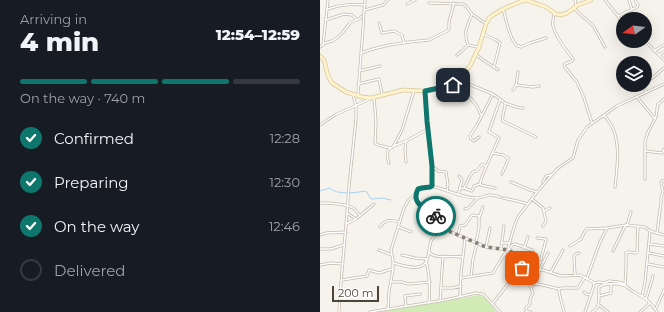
<!DOCTYPE html>
<html lang="en">
<head>
<meta charset="utf-8">
<style>
	:root { --surface:#171b24; --page:#20242c; --text:#f1f3f6; --muted:#9ea1a6; --line:#363941; --accent:#0f766e }
	body { margin:0; font-family:Montserrat,sans-serif; background:var(--page); color:var(--text); height:100vh; display:flex; flex-direction:column; font-size:15px; white-space:nowrap }
	* { box-sizing:border-box; margin:0 }
	p { font-size:13px; color:var(--muted) }
	.icon { flex:none; width:22px; height:22px; fill:none; stroke:currentColor; stroke-width:2; stroke-linecap:round; stroke-linejoin:round }
	.map { position:relative; flex:1; overflow:hidden }
	.side { display:flex; flex-direction:column; background:var(--surface); width:320px }
	.side>* { flex:none }
	.needle { width:26px; rotate:255deg }
	.buttons { position:absolute; left:296px; top:12px; display:grid; gap:8px }
	.buttons a { display:grid; place-items:center; width:36px; height:36px; border-radius:50%; background:var(--surface); box-shadow:0 4px 16px #0002; font-size:20px }
	.scale { position:absolute; left:12px; bottom:10px; width:47px; box-sizing:border-box; padding-left:4px; border:2px solid #4b4439; border-top:0; font-size:11px; line-height:14px; white-space:nowrap; color:#4b4439; -webkit-text-stroke:3px #fff; paint-order:stroke }
	.pin { position:absolute; display:grid; place-items:center; width:34px; height:34px; color:#fff; margin:-17px; border-radius:8px; box-shadow:0 2px 6px #0006 }
	.courier { position:absolute; display:grid; place-items:center; width:40px; height:40px; margin:-20px; border:3px solid #0f766e; border-radius:50%; background:#fff; color:#222; box-shadow:0 1px 5px #0007 }
	.overview em { font-style:normal; font-weight:800 }
	.overview div { display:flex; flex-direction:column-reverse }
	.overview { display:flex; align-items:center; justify-content:space-between; height:68px; padding:0 20px }
	h1 { font-size:26px; font-weight:800; line-height:30px }
	.bar { display:grid; grid-template-columns:repeat(4,1fr); gap:6px 4px; align-content:center; height:48px; padding:0 20px }
	.bar i { height:5px; border-radius:3px; background:var(--line) }
	.bar .on { background:var(--accent) }
	.bar p { grid-column:span 4 }
	ol { padding:0 20px; list-style:none }
	li { display:flex; align-items:center; gap:12px; height:44px }
	li p { margin-inline-start:auto }
	li .icon { padding:4px; border-radius:50%; background:var(--accent); color:#fff; stroke-width:4 }
	li:last-child { color:var(--muted) }
	li i { width:22px; height:22px; border:2px solid var(--line); border-radius:50% }
	main { display:flex; flex:1; min-height:0 }
	.map>svg:first-child { display:block }
	.green { fill:#d2eab5 }
	.lines { fill:none; stroke-linecap:round; stroke-linejoin:round }
	.stream { stroke:#a9d4f2; stroke-width:1 }
	.street-casing { stroke:#c2bbae; stroke-width:3 }
	.secondary-casing { stroke:#d6c79b; stroke-width:4.5 }
	.street { stroke:#fff; stroke-width:1.5 }
	.secondary { stroke:#fff3cd; stroke-width:3 }
	.done { stroke:#878178; stroke-width:4; stroke-dasharray:0 7.2 }
	.route { stroke:#0f766e; stroke-width:5 }
</style>
</head>
<body>
<main>
<section class="side">
<div class="overview"><div><h1>4 min</h1><p>Arriving in</p></div><em>12:54–12:59</em></div>
<div class="bar"><i class="on"></i><i class="on"></i><i class="on"></i><i></i><p>On the way · 740 m</p></div>
<ol>
<li><svg class="icon" aria-label="check" viewBox="0 0 24 24"><path d="M5 12l5 5 9-10"/></svg>Confirmed<p>12:28</p></li>
<li><svg class="icon" aria-label="check" viewBox="0 0 24 24"><path d="M5 12l5 5 9-10"/></svg>Preparing<p>12:30</p></li>
<li><svg class="icon" aria-label="check" viewBox="0 0 24 24"><path d="M5 12l5 5 9-10"/></svg>On the way<p>12:46</p></li>
<li><i></i>Delivered</li>
</ol>
</section>
<div class="map">
<svg width="344" height="312" viewBox="0 0 344 312">
	<rect width="100%" height="100%" fill="#f6f3ec"/>
	<path class="green" d="M160 295 165 298 177 312H59Z"/>
	<g class="lines">
		<path class="stream" d="M0 191 10 188C16 195 35 193 45 191L47 192 50 198 52 199 62 198 71 200"/>
		<g class="street-casing">
			<path id="street" d="M255 0 256 5
				M285 0 298 16 303 27
				M309 0 312 10
				M109 3 143 4 146 6 152 14 166 24
				M87 4 95 0
				M254 8 263 17 267 20 274 27 285 47
				M8 9C19 5 33 4 45 5
				M183 9C187 21 188 35 196 45L201 47 210 43 226 38
				M44 11 45 0
				M234 13C234 17 232 21 233 26 235 36 246 50 253 59L252 61 245 64 244 66 257 82 264 98 272 123
				M298 16 317 7 318 5 315 0
				M6 20 24 14 32 15 37 20
				M59 23 62 33 74 31 82 35 84 43
				M163 34 176 40 180 43 174 67
				M310 41 313 46 325 41 344 60
				M3 45 8 0
				M148 45 158 47
				M0 47 5 43 12 41 17 38 23 32 30 23 39 19 42 16
				M334 51 344 45
				M41 53 53 49 69 45 89 42 109 40 127 31 129 29V22L134 3
				M137 55 142 51 148 45C143 31 147 28 152 14
				M156 55 178 70
				M339 55 344 52
				M39 71 60 66
				M141 78 151 85 173 94 185 103 196 107 203 108
				M331 79 344 68
				M137 83 157 106 161 115
				M38 84 59 79 62 94
				M196 85 213 87 219 86
				M322 85 326 92
				M193 90 196 85 198 72
				M105 91 107 121 112 166 111 186 110 187H101L98 189C92 201 100 206 109 211 113 213 118 217 122 220 126 224 127 229 131 232L166 247 189 250 194 255 210 285 218 284 239 289
				M38 94 43 28 44 12 45 10 63 5 68 0
				M317 97 335 119 328 132 325 142V179
				M54 98 56 122 55 142 56 144 58 145 70 148
				M185 103C186 109 181 115 183 121L216 137
				M284 115C288 120 292 125 294 131 300 148 297 169 295 187
				M335 119C338 113 336 110 338 104L340 103 344 99
				M0 125 15 115 50 99
				M159 137 154 141 151 139 150 136 157 125 173 94
				M73 147 82 130 94 91
				M325 151 342 153 343 152 344 149
				M172 153 183 155 188 158V160L182 174
				M86 162 85 149 86 141 108 129
				M69 163C63 146 73 147 86 141
				M112 166 118 171 126 172 128 185 127 191
				M191 182 210 190 217 192
				M223 182 226 176 231 175
				M111 186C126 189 139 197 155 198 160 199 165 195 170 195 173 195 177 196 180 197
				M144 188 152 191 154 186 160 184
				M175 188 161 185 160 183 163 174 179 138 178 137 169 132V131L180 100
				M140 189 144 188 150 176 153 172 157 171 162 164 166 166
				M138 195 142 180 139 176
				M183 198 197 201 208 204
				M212 199 223 208 226 221 223 226
				M0 203C10 203 24 203 33 208 36 210 38 213 40 216
				M145 209 148 208 157 199
				M224 211 230 208
				M27 213 36 219
				M110 215 113 217H117
				M106 220 112 213
				M26 224 36 219 54 204
				M307 225 311 212
				M60 227C65 219 71 220 80 222
				M79 227 91 232
				M337 233 341 203V197L343 192 341 183 342 181H344
				M0 235 6 233 26 232
				M138 235 140 226 145 225 152 215 159 216
				M156 242 159 228V218L163 207
				M182 243H190
				M330 244 344 246
				M250 246 261 239 265 231 267 229 287 228 306 225 325 227 330 231 344 235
				M166 247 170 228
				M181 248 184 226
				M188 248 195 224 198 217 217 192 237 169 253 158 258 140 267 127 297 106 344 84
				M204 248 208 237
				M0 249H11L23 245
				M59 250 72 255
				M189 250 192 245 195 244 212 250 215 258 219 259H221L226 240V239L217 238
				M293 251 304 228 306 225
				M109 252C115 260 133 255 143 257
				M329 253 344 256
				M82 255 95 258 107 259
				M194 255 200 254 203 258 211 259 215 258
				M106 261C110 275 110 289 109 303
				M73 263C83 265 102 273 107 260 109 254 109 247 111 241 114 235 121 230 126 225
				M328 264 344 267
				M0 265 11 263 23 264
				M220 269 241 276 260 275 273 282 274 285 265 312
				M192 270 199 263
				M231 272 243 250
				M255 275 254 256 256 254 259 253
				M151 277 153 259 157 243
				M141 278 173 273 187 250
				M267 278 280 242 287 228
				M22 280 47 276 49 270 59 273 72 269
				M71 282H82L88 284 110 282
				M274 283 279 282 284 283 289 281 298 282 305 284
				M216 284 220 269 228 253
				M305 285 306 267V253L308 252 315 253 317 252 318 226
				M121 288H133L141 286
				M264 292 266 294 271 295
				M140 296 141 273 145 239
				M279 296 291 293V284
				M322 296 325 282 330 231
				M326 299 329 290 333 276
				M120 301 123 256
				M173 303 192 279 202 268
				M279 305 288 312
				M86 306 85 296 100 294
				M336 308C339 302 341 297 344 290
				M68 309 69 292 73 269V261L71 250 84 208 88 201 96 193
				M207 311 206 308 210 304V299L213 293 210 285
				M19 312 20 294 27 213 29 186 36 119V106L33 95
				M50 312 125 300 156 293 163 294 180 312
				M205 312H211
				M244 312 239 292V289L242 288H258L265 277
				M272 312C282 307 278 296 279 287 285 283 296 283 303 285 307 286 310 290 314 292 325 298 330 301 337 312
				M320 312 330 303"/>
		</g>
		<g class="secondary-casing">
			<path id="secondary" d="M0 56 4 60 8 76 12 83 26 92 42 97 51 98 83 90 105 91 126 87 137 83 151 64 159 47 166 24 169 18 173 15 183 9 202 1 206 0 226 7 236 14 241 15 247 13 258 5 271 0"/>
		</g>
		<use href="#street" class="street"/>
		<use href="#secondary" class="secondary"/>
	</g>
	<g class="lines">
		<path class="done" d="M116 216 125 224 129 231 131 232 166 247 189 250 194 254 202 268"/>
		<path class="route" d="M116 216C107 208 90 205 98 189L102 188 110 187 112 186V166L107 121 105 91 133 85"/>
	</g>
</svg>
<div class="buttons">
<a><svg class="needle" viewBox="-14 -14 28 28"><path d="M0-13l5 13h-10z" fill="#e53935"/><path d="M0 13l5-13h-10z" fill="#9ea1a6"/></svg></a>
<a><svg class="icon" aria-label="layers" viewBox="0 0 24 24"><path d="M12 4l9 5-9 5-9-5zM3 14l9 5 9-5"/></svg></a>
</div>
<div class="scale">200 m</div>
<div class="pin" style="left:202px;top:268px;background:#ea580c"><svg class="icon" aria-label="bag" viewBox="0 0 24 24"><path d="M5 8h14l-1 12H6zM9 8a3 3 0 0 1 6 0"/></svg></div>
<div class="pin" style="left:133px;top:85px;background:#1f2937"><svg class="icon" aria-label="home" viewBox="0 0 24 24"><path d="M3 11l9-7 9 7M6 9v11h12V9"/></svg></div>
<div class="courier" style="left:116px;top:216px"><svg class="icon" aria-label="bike" viewBox="0 0 24 24"><circle cx="6" cy="16" r="4"/><circle cx="18" cy="16" r="4"/><path d="M6 16l4-8h5l3 8M10 8l3 8H6M13 5h3"/></svg></div>
</div>
</main>
</body>
</html>
